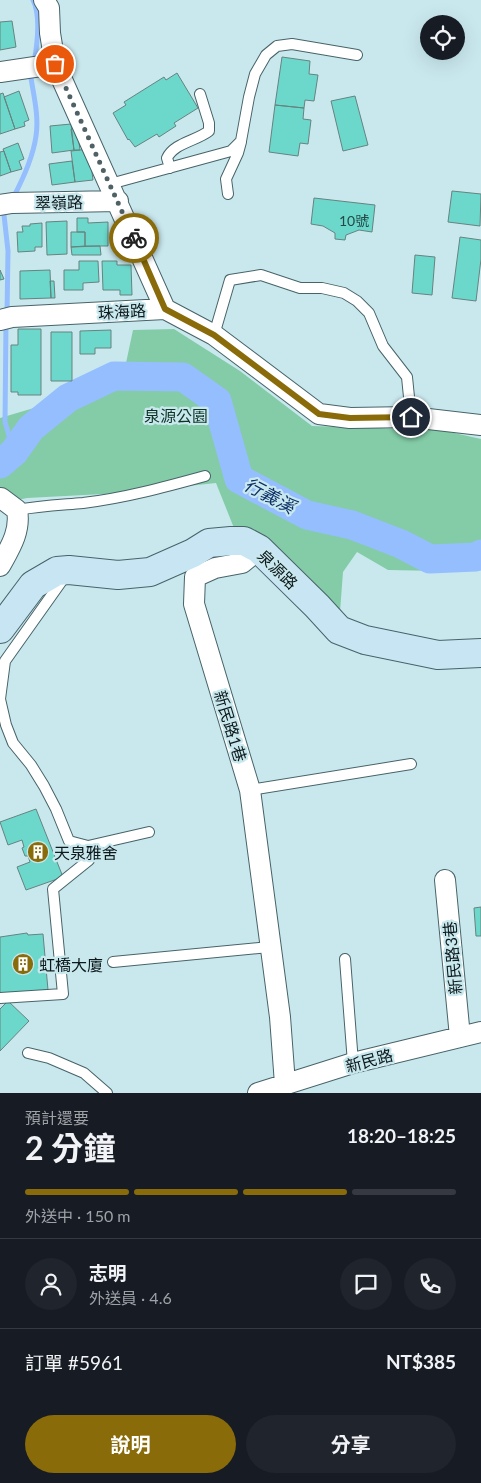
<!DOCTYPE html>
<html lang="zh-TW">
<head>
<meta charset="utf-8">
<style>
	:root { --surface:#171b24; --page:#20242c; --text:#f1f3f6; --muted:#9ea1a6; --line:#363941; --accent:#8a6b0a }
	body { margin:0; font-family:Lato,"Noto Sans TC",sans-serif; background:var(--page); color:var(--text); height:100vh; display:flex; flex-direction:column; font-size:19px; white-space:nowrap }
	* { box-sizing:border-box; margin:0 }
	p { font-size:16px; color:var(--muted) }
	.icon { flex:none; width:28px; height:28px; fill:none; stroke:currentColor; stroke-width:2; stroke-linecap:round; stroke-linejoin:round }
	.map { position:relative; height:1093px; overflow:hidden }
	.side { display:flex; flex-direction:column; background:var(--surface); flex:1 }
	.side>* { flex:none }
	.buttons { position:absolute; left:420px; top:15px; display:grid; gap:10px }
	.buttons a { display:grid; place-items:center; width:45px; height:45px; border-radius:50%; background:var(--surface); box-shadow:0 5px 20px #0002; font-size:25px }
	.pin { position:absolute; display:grid; place-items:center; width:42px; height:42px; color:#fff; margin:-21px; border:2px solid #fff; border-radius:50%; box-shadow:0 1px 5px #0007 }
	.courier { position:absolute; display:grid; place-items:center; width:50px; height:50px; margin:-25px; border:4px solid #8a6b0a; border-radius:50%; background:#fff; color:#222; box-shadow:0 1px 6px #0007 }
	.head em { font-style:normal; font-weight:700 }
	.head div { display:flex; flex-direction:column-reverse }
	.head { display:flex; align-items:center; justify-content:space-between; height:85px; padding:0 25px }
	h1 { font-size:32px; font-weight:700; line-height:38px }
	.bar { display:grid; grid-template-columns:repeat(4,1fr); gap:8px 5px; align-content:center; height:60px; padding:0 25px }
	.bar i { height:6px; border-radius:4px; background:var(--line) }
	.bar .selected { background:var(--accent) }
	.bar p { grid-column:span 4 }
	.line { display:flex; align-items:center; gap:12px; padding:0 25px; border-top:1px solid var(--line) }
	.line div { flex:1 }
	.round { display:grid; place-items:center; flex:none; width:52px; height:52px; border-radius:26px; background:var(--page) }
	.button { display:flex; gap:10px; margin-top:auto; padding:10px 25px }
	.button a { flex:1; height:58px; border-radius:30px; background:var(--accent); color:#fff; font-size:20px; font-weight:700; line-height:58px; text-align:center }
	.button a+a { background:var(--page); color:var(--text) }
	.map>svg:first-child { display:block }
	.green { fill:#83cca7 }
	.lines { fill:none; stroke-linecap:round; stroke-linejoin:round }
	.stream { stroke:#95befe; stroke-width:5 }
	.river { stroke:#95befe; stroke-width:29 }
	.building { fill:#6cd8cc; stroke:#66837f }
	.lane-casing { stroke:#476368; stroke-width:12 }
	.street-casing { stroke:#476368; stroke-width:22 }
	.secondary-casing { stroke:#476368; stroke-width:30 }
	.lane { stroke:#fff; stroke-width:10 }
	.street { stroke:#fff; stroke-width:20 }
	.secondary { stroke:#c8e5f4; stroke-width:28 }
	.done { stroke:#4f6165; stroke-width:5; stroke-dasharray:0 9 }
	.route { stroke:#8a6b0a; stroke-width:6 }
	.labels { text-anchor:middle; dominant-baseline:central; stroke-width:4.5; stroke-linejoin:round; paint-order:stroke }
	.number-label { font-size:14px; fill:#254947 }
	.street-label { font-size:16px; fill:#0d191b; stroke:#c9e8ee }
	.park-label { font-size:16px; fill:#0e3424; stroke:#c9e8ee }
	.poi-label { font-size:16px; fill:#0d191b; stroke:#c9e8ee; text-anchor:start }
	.water-label { font-size:18px; font-style:italic; fill:#0b2f66; stroke:#c9e8ee }
</style>
</head>
<body>
<div class="map">
<svg width="481" height="1093" viewBox="0 0 481 1093">
	<rect width="100%" height="100%" fill="#c9e8ee"/>
	<path class="green" d="M174 329 240 371 312 426 441 430 481 439V563L438 571 388 570 357 552 343 572 340 612 236 533 216 483 123 493 27 498 0 504V418L78 395 126 363 133 330Z"/>
	<g class="lines">
		<path class="stream" d="M33 0C41 16 37 46 34 63
			M13 198C23 179 33 158 36 136 39 117 34 97 31 78L32 72
			M7 313 8 251 4 215 7 210
			M6 322 5 422 14 452"/>
		<path class="river" d="M0 464 14 452 31 428 68 398 114 376 183 377 217 401 239 479 307 515 352 525 401 544 430 559 476 557 481 554"/>
	</g>
	<path class="building" d="M12 21 16 47 0 50V22Z
		M282 57 310 61 309 74 318 75 314 101 305 100 304 108 275 105Z
		M177 73 198 108 174 123 176 126 159 137 157 134 135 147 129 139 128 140 113 113 126 105 124 102 164 77 166 80Z
		M19 91 29 120 24 122 25 126 15 129 4 97Z
		M3 93 15 129 0 134V94Z
		M355 96 368 145 343 151 331 101Z
		M275 105 304 108 303 119 311 120 308 144 300 143 298 156 269 152Z
		M71 124 74 150 52 153 50 126Z
		M77 128 80 150H74L71 129Z
		M18 143 24 159 19 161 22 169 11 172 3 149Z
		M89 149 93 180 75 182 71 151Z
		M4 151 11 172 0 176V152Z
		M72 161 75 182 52 185 49 164Z
		M452 191 481 194 480 226 448 222Z
		M314 198 375 205 372 232 359 230 346 235 345 240 335 239V233L323 226 311 224Z
		M77 218H88V223L108 222V246H85V232H77Z
		M67 221V254L47 255 46 222Z
		M42 223V247H35V251L18 252 17 232H23L22 226H30V224Z
		M71 232H85V246L71 247Z
		M460 237 481 240V259L476 301 452 298Z
		M100 246 101 255H72L71 247Z
		M415 255 435 257 432 295 412 293Z
		M79 261H98L99 282 83 283V290H64V270H79Z
		M102 261H117V265H131L132 295H120V290H103Z
		M0 270 4 279 0 280Z
		M50 270 51 298 20 299V271Z
		M50 281H54L55 298H51Z
		M18 329H41V395H18V392H11V345H18Z
		M111 330V348H95V354H80V331Z
		M51 332H72V381H51Z
		M36 809 63 877 26 890 17 867 30 862 28 856H25L22 848 24 847 22 840 8 845 0 822Z
		M481 907V936H476L474 908Z
		M27 933 28 935 43 934 48 990 0 994V937Z
		M8 1001 29 1021 0 1051V1009Z"/>
	<g class="lines">
		<g class="lane-casing">
			<path id="lane" d="M170 168 167 158C174 143 196 141 209 131V123L200 94
				M110 184 231 151 241 141 249 97 255 74 266 55 277 46 292 44 357 55
				M228 194 226 179 238 153 241 142
				M214 335 230 280 261 275 300 288H322L344 293 357 301 369 313 383 346 407 377 411 417
				M17 510C40 506 61 505 83 503 125 498 165 487 205 476
				M66 575 5 661 0 699 6 725 13 743 31 765 44 786 56 809 69 841 88 846 149 832
				M250 790 411 764
				M345 959 353 1063
				M113 962 269 947
				M0 998 63 994 53 889 89 860 88 846
				M28 1053 49 1058 84 1073 107 1093"/>
		</g>
		<g class="street-casing">
			<path id="street" d="M44 0 49 8 50 33 55 64 165 309
				M0 72 55 64
				M0 205 12 203 118 201
				M0 320 12 317 165 309 214 335 319 414 350 418 411 417 481 425
				M0 499 1 498 17 510C21 531 10 548 0 566
				M259 549 242 563 215 568 195 577 194 604 250 790 280 1017 285 1084
				M445 880 460 1037
				M258 1093 353 1063 481 1032"/>
		</g>
		<g class="secondary-casing">
			<path id="secondary" d="M0 629 33 585 57 571 69 570 118 575 150 572 193 553 209 543 231 541H244L259 549 317 606 339 630 365 640 438 655 481 653"/>
		</g>
		<use href="#lane" class="lane"/>
		<use href="#street" class="street"/>
		<use href="#secondary" class="secondary"/>
	</g>
	<g class="lines">
		<path class="done" d="M55 64 134 238"/>
		<path class="route" d="M134 238 165 309 214 335 319 414 350 418 411 417"/>
	</g>
	<defs>
		<g id="building-disc" transform="scale(1.125)"><circle r="9.5" fill="#8a6b0a" stroke="#c9e8ee"/><path d="M-4-6H4V6H1V3H-1V6H-4ZM-2.5-4.3h1.7v1.8h-1.7ZM.8-4.3h1.7v1.8H.8ZM-2.5-1h1.7V.8h-1.7ZM.8-1h1.7V.8H.8Z" fill="#fff"/></g>
	</defs>
	<g fill-rule="evenodd">
		<use href="#building-disc" x="38" y="852"/>
		<use href="#building-disc" x="23" y="964"/>
	</g>
	<g class="labels">
		<g class="number-label">
			<text x="354" y="220">10號</text>
		</g>
		<g class="street-label">
			<text transform="translate(59 202) rotate(-1)">翠嶺路</text>
			<text transform="translate(122 311) rotate(-3)">珠海路</text>
			<text transform="translate(278 569) rotate(44)">泉源路</text>
			<text transform="translate(231 726) rotate(73)">新民路1巷</text>
			<text transform="translate(452 958) rotate(-95)">新民路3巷</text>
			<text transform="translate(369 1060) rotate(-15)">新民路</text>
		</g>
		<g class="park-label">
			<text x="176" y="415">泉源公園</text>
		</g>
		<g class="poi-label">
			<text x="54" y="852">天泉雅舍</text>
			<text x="39" y="964">虹橋大廈</text>
		</g>
		<g class="water-label">
			<text transform="translate(270 495) rotate(28)">行義溪</text>
		</g>
	</g>
</svg>
<div class="buttons">
<a><svg class="icon" aria-label="locate" viewBox="0 0 24 24"><circle cx="12" cy="12" r="6"/><path d="M12 2v4M12 18v4M2 12h4M18 12h4"/></svg></a>
</div>
<div class="pin" style="left:55px;top:64px;background:#ea580c"><svg class="icon" aria-label="bag" viewBox="0 0 24 24"><path d="M5 8h14l-1 12H6zM9 8a3 3 0 0 1 6 0"/></svg></div>
<div class="pin" style="left:411px;top:417px;background:#1f2937"><svg class="icon" aria-label="home" viewBox="0 0 24 24"><path d="M3 11l9-7 9 7M6 9v11h12V9"/></svg></div>
<div class="courier" style="left:134px;top:238px"><svg class="icon" aria-label="bike" viewBox="0 0 24 24"><circle cx="6" cy="16" r="4"/><circle cx="18" cy="16" r="4"/><path d="M6 16l4-8h5l3 8M10 8l3 8H6M13 5h3"/></svg></div>
</div>
<section class="side">
<div class="head"><div><h1>2 分鐘</h1><p>預計還要</p></div><em>18:20–18:25</em></div>
<div class="bar"><i class="selected"></i><i class="selected"></i><i class="selected"></i><i></i><p>外送中 · 150 m</p></div>
<div class="line" style="height:90px"><a class="round"><svg class="icon" aria-label="person" viewBox="0 0 24 24"><circle cx="12" cy="8" r="4"/><path d="M4 21q1-7 8-7t8 7"/></svg></a><div><b>志明</b><p>外送員 · 4.6</p></div><a class="round"><svg class="icon" aria-label="chat" viewBox="0 0 24 24"><path d="M4 5h16v11H9l-5 4z"/></svg></a><a class="round"><svg class="icon" aria-label="phone" viewBox="0 0 24 24"><path d="M5 4h4l2 5-3 2q2 4 5 5l2-3 5 2v4C11 20 4 13 5 4z"/></svg></a></div>
<div class="line" style="height:65px"><div>訂單 #5961</div><b>NT$385</b></div>
<div class="button"><a>說明</a><a>分享</a></div>
</section>
</body>
</html>
